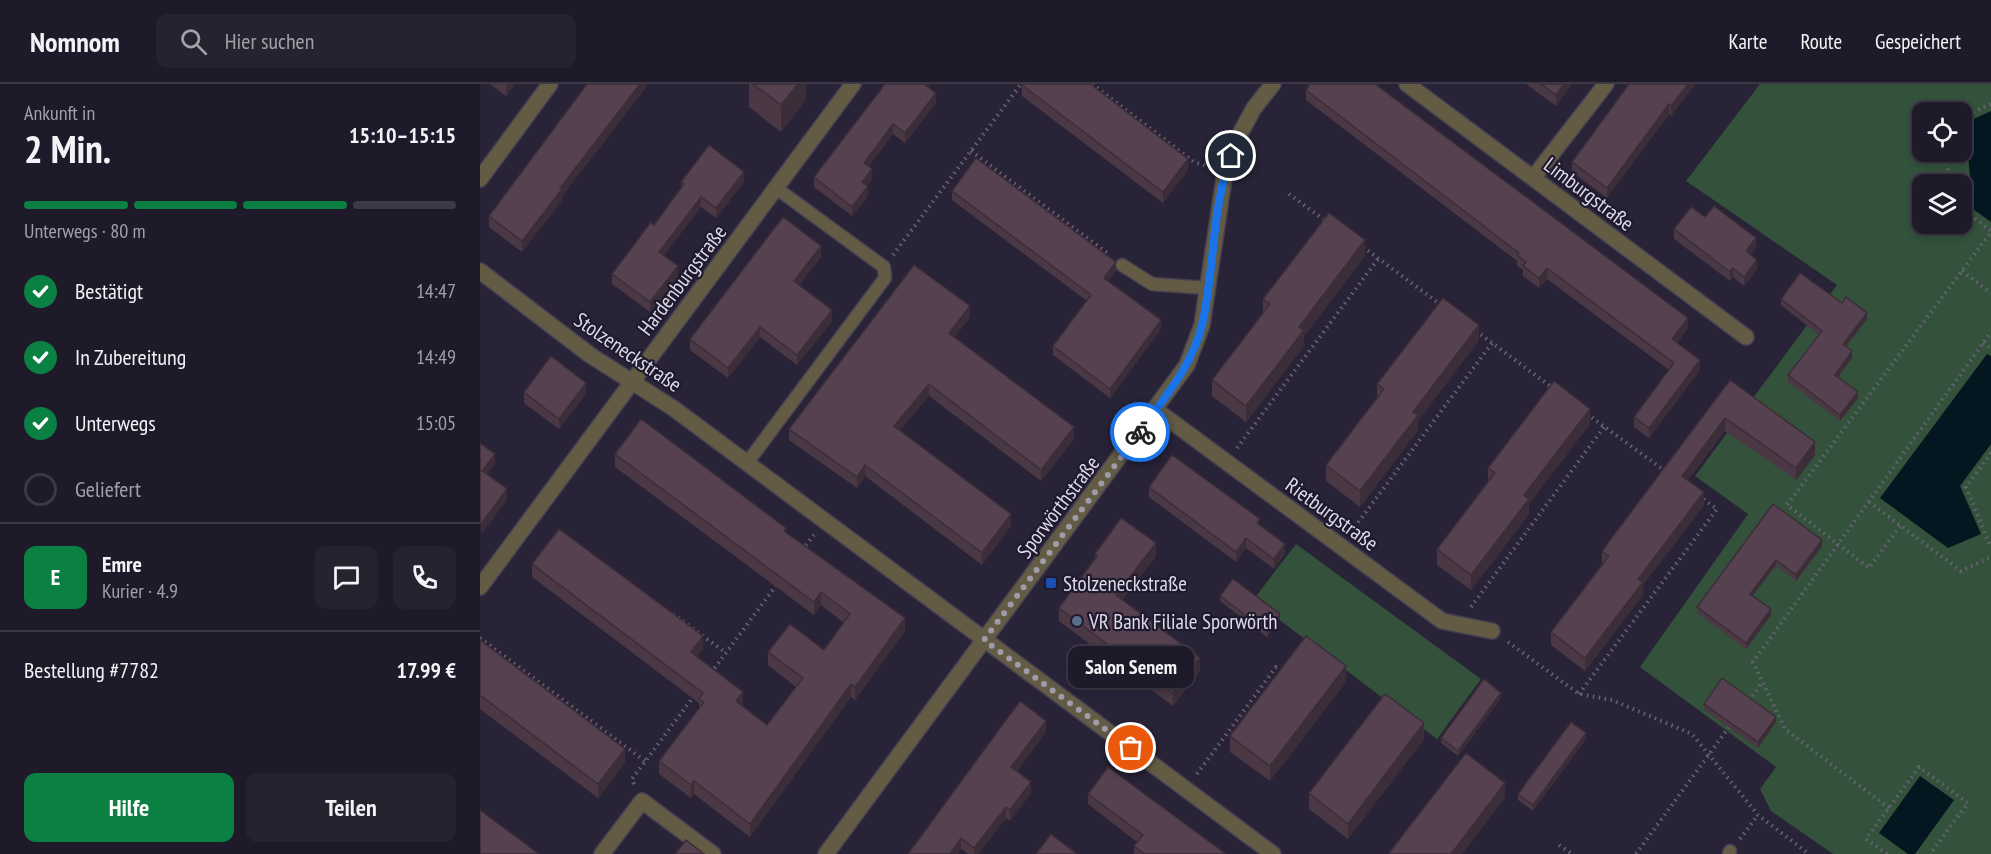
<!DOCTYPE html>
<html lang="de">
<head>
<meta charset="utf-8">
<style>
	:root { --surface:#1e1a29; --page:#262331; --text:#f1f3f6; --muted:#a1a1a8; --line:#3c3846; --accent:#0b8043 }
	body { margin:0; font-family:"PT Sans Narrow",sans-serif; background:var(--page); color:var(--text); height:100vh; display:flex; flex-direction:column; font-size:22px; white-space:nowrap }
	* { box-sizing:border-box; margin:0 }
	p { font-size:20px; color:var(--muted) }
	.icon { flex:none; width:33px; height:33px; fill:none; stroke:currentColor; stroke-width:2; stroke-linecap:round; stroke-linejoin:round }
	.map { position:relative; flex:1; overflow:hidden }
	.details { display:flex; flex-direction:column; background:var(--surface); width:480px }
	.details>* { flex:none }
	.tools { position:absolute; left:1432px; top:18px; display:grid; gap:12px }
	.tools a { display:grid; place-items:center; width:60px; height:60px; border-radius:12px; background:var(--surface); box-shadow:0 3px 9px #0003,0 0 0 2px var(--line); font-size:30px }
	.pin { position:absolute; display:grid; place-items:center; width:51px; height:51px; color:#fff; margin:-26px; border:3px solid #fff; border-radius:50%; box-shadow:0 2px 6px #0007 }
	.courier { position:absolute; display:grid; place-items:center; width:60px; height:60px; margin:-30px; border:4px solid #1a73e8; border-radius:50%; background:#fff; color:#222; box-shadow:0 2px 8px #0007 }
	.bubble { position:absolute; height:42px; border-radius:12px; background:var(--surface); box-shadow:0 3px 9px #0003,0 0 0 2px var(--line); font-size:20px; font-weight:700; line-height:42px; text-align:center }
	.overview em { font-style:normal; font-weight:700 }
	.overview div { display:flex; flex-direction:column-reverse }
	.overview { display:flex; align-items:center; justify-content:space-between; height:102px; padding:0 24px }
	h1 { font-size:39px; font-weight:700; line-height:45px }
	.bar { display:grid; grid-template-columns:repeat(4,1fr); gap:9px 6px; align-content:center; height:72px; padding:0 24px }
	.bar i { height:8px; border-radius:4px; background:var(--line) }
	.bar .current { background:var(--accent) }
	.bar p { grid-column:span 4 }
	.line { display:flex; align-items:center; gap:15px; padding:0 24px; border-top:2px solid var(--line) }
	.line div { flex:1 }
	.round { display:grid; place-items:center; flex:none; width:63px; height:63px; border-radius:12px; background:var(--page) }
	ol { padding:0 24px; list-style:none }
	li { display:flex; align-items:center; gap:18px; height:66px }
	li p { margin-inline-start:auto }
	li .icon { padding:6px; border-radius:50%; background:var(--accent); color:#fff; stroke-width:4 }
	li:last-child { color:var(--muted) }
	li i { width:33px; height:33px; border:3px solid var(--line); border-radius:50% }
	.primary-button { display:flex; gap:12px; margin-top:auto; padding:12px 24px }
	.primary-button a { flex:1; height:69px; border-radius:12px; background:var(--accent); color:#fff; font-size:24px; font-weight:700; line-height:69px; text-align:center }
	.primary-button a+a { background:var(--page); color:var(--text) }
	header { display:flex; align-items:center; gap:36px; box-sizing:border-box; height:84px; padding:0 30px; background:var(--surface); border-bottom:2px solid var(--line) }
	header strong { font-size:28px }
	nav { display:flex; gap:33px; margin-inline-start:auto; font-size:21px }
	.search { width:420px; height:54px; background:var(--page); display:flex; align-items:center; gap:15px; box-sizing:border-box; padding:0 21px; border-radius:12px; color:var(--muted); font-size:22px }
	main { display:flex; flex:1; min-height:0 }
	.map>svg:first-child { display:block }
	.green { fill:#33513b; fill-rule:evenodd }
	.water { fill:#041620 }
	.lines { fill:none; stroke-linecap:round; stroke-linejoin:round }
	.service-casing { stroke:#454053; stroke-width:15 }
	.minor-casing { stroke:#454053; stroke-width:18 }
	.path { stroke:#686375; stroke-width:4; stroke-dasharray:1.5 4.5; stroke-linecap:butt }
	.service { stroke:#645b45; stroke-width:12 }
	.minor { stroke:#645b45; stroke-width:15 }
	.wall { fill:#4a3845 }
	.shaded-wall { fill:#3c2e38 }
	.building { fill:#564150; stroke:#3c2e38; stroke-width:1.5 }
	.done { stroke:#9e9bab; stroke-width:6; stroke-dasharray:0 10.8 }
	.route { stroke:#1a73e8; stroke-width:8 }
	.transit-dot { fill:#1a4fb4; stroke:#1f1a2d; stroke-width:2 }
	.service-dot { fill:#5c6f8a; stroke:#1f1a2d; stroke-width:2 }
	.labels { text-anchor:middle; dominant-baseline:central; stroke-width:4.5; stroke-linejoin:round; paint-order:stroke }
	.street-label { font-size:21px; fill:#dedbe9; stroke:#1f1a2d }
	.poi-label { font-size:21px; fill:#dedbe9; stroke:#1f1a2d; text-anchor:start }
</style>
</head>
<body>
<header>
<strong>Nomnom</strong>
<div class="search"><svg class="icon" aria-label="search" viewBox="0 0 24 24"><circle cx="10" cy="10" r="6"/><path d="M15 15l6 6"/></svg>Hier suchen</div>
<nav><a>Karte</a><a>Route</a><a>Gespeichert</a></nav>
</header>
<main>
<section class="details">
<div class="overview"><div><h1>2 Min.</h1><p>Ankunft in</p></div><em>15:10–15:15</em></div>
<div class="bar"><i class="current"></i><i class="current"></i><i class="current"></i><i></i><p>Unterwegs · 80 m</p></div>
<ol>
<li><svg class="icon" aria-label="check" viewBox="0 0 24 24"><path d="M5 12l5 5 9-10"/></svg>Bestätigt<p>14:47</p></li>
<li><svg class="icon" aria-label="check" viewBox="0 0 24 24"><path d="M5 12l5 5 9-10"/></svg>In Zubereitung<p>14:49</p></li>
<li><svg class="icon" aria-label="check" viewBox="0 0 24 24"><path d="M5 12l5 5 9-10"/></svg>Unterwegs<p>15:05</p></li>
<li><i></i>Geliefert</li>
</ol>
<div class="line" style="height:108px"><b class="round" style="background:var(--accent);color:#fff">E</b><div><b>Emre</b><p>Kurier · 4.9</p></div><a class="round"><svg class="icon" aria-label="chat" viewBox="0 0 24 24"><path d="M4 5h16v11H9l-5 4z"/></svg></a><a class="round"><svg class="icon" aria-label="phone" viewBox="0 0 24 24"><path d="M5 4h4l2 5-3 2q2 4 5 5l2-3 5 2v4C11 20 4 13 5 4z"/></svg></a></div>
<div class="line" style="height:78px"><div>Bestellung #7782</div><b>17.99 €</b></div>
<div class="primary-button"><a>Hilfe</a><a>Teilen</a></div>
</section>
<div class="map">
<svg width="1511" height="770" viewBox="0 0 1511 770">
	<rect width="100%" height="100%" fill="#282337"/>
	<path class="green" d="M1280 0H1511V770H1353L1291 727 1280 705 1296 683 1160 583 1268 430 1215 392 1357 201 1206 97ZM1443 28H1482V68H1443ZM1443 100H1482V140H1443Z
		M816 460 1001 595 957 655 773 516Z"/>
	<path class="water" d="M1511 27V138L1493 125 1485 39Z
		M1507 270 1511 272V360L1480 402 1501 450 1468 464 1400 414Z
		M1440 692 1474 716 1435 770H1428L1399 749Z"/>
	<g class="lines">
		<g class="service-casing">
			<path id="service" d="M642 181 672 200 727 204
				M267 379 405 194 404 183 296 104
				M1249 770 1250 767"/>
		</g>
		<g class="minor-casing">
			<path id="minor" d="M927 0 1266 253
				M1053 94 1126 0
				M0 95 70 0
				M0 187 110 271 193 324 793 770
				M676 326 962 537 1012 547
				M0 503 373 0
				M122 770 162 717 233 770
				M346 770 707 281 722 241 745 88 756 57 774 24 793 0"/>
		</g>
		<path class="path" d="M612 0 714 78 727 82
			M1482 33 1511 20
			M491 67 630 171
			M1460 68 1475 100
			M809 110 847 138
			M1482 115 1489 130 1511 147
			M883 163 961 221
			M413 171 541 0
			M1482 187 1511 209
			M996 247 1074 305
			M1503 259 1511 265
			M1107 330 1185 387
			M757 364 898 175
			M1511 369 1486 403 1511 464
			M1389 418 1481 487 1511 473
			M1420 442 1389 484 1307 421 1511 148
			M871 448 1012 259
			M322 466 334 451
			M991 523 1124 343
			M193 530 246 569
			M0 554 165 677
			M1028 558 1099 610 1132 616 1212 650 1278 731 1329 770
			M231 589 298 499
			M1099 610 1237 425 1220 413
			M1269 617 1282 598
			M717 690 796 583 804 589
			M154 700 152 695 214 612
			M1409 724 1305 645 1273 578 1511 248
			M1260 755 1278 731
			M1079 761 1092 770
			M1156 770 1249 643
			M1407 770 1386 755 1439 683 1488 719 1450 770"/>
		<use href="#service" class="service"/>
		<use href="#minor" class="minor"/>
	</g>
	<path class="wall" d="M10 0H35L26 12Z
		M167 0V2L82 112V116L42 168 9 143V132Z
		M269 0H326V15L301 48 269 23Z
		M1046 0H1092L1076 22Z
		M1215 0 1191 32 1189 30 1127 114 1092 88V78Z
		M542 1 708 86 683 119 542 12Z
		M448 4 456 19 425 59 413 50 389 82 392 95 387 102 388 112 372 132 334 103V93Z
		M826 6 1208 244 1197 259 1220 286 1169 354 1154 343V333L1189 286 1067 195 1059 204 1043 192V186L1037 182V177L826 16Z
		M201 98H264L236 134 221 123 184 171 198 192 170 228 132 200V190L174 141 201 105Z
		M472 107 636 187 628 197 681 245 630 314 573 271V262L607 217 472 116Z
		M1225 133 1276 163 1271 170 1277 185 1264 202 1253 193 1250 197 1194 155V145Z
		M885 172 824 252V262L766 338 732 312V296L783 229V215Z
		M341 173 319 201 352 237 317 281 280 253 248 294 210 266V255Z
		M1301 215 1362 219 1387 235 1366 262 1372 274 1358 293 1378 314 1360 337 1308 298V291L1339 251 1301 221Z
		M490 233 475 253 594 355 561 397 449 312 420 346 531 442 502 481 385 392 377 404 309 356V345Z
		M999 256 938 337V346L880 423 846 397V381L897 314V300Z
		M1250 296 1335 371 1316 396 1245 347 1208 396 1224 421 1163 501V511L1105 587 1071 561V548L1122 480V467Z
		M44 308 106 310 79 345 44 319Z
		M1110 340 1049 420V430L991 506 957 481V465L1008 397V384Z
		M135 370 306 448 425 547 375 616 371 613 270 753 214 710 211 714 179 690V677L219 624V619L52 493V480L223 565 217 572 263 621 262 622 287 641 316 603 288 581V568L344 566 364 539 341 521 334 531 135 383Z
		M669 403 780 441 805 470 794 485 766 464 756 478 669 413Z
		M1293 420 1342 462 1316 497 1296 481 1273 512 1291 531 1266 565 1217 529V523Z
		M615 470 676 472 642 516 720 587 693 622 579 537V524L615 476Z
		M740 512 800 535 787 553 740 517Z
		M0 556 145 679 118 714 0 625Z
		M866 598 790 697 750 668V652Z
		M1021 614 978 672 961 659V654Z
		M1224 620 1296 638 1278 664 1224 626Z
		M566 648 537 687 551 709 530 737 526 734 498 770H488L481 765 478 770H428Z
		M944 655 868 755 829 725V709Z
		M1106 655 1053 727 1038 716V710Z
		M608 710 746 770H654V762L657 758 608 720Z"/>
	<path class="shaded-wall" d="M28 0H35L26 12V2Z
		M160 0H167V2L82 112V116L42 168V157L80 104Z
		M318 0H326V15L301 48V21Z
		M444 0H451L444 10Z
		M1084 0H1092L1076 22V11Z
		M1208 0H1215L1191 32V22Z
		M456 9V19L425 59V49Z
		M1189 20V30L1127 114V104Z
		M413 40V50L384 88V79Z
		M708 75V86L683 119V108Z
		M392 85V95L382 108V98Z
		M264 88V98L236 134V124Z
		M388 102V112L372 132V123Z
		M221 113V123L179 178V168Z
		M1276 154V163L1266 176V167Z
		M885 156V172L824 252V262L766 338V322L819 243Z
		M341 162V173L314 208V197Z
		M1277 176V185L1264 202V193Z
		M636 178V187L624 203V194Z
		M198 182V192L170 228V218Z
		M1067 184V195L1059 204V194Z
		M1253 184V193L1250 197V188Z
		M490 222V233L469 261V249Z
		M352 226V237L317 281V271Z
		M1387 229V235L1363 266V260Z
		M1208 234V244L1192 265V255Z
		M681 236V245L630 314V305Z
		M999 241V256L938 337V346L880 423V407L933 328Z
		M280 243V253L248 294V284Z
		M1372 267V274L1355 297V291Z
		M1220 276V286L1169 354V344Z
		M106 299V310L79 345V335Z
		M449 300V312L414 353V342Z
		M1378 308V314L1360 337V331Z
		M1110 325V340L1049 420V430L991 506V491L1044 411Z
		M1245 334V347L1202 404V392Z
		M594 343V355L561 397V386Z
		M1335 358V371L1316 396V384Z
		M15 370V380L2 397V387Z
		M385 381V392L377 404V393Z
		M27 405V416L1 451V440Z
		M1224 408V421L1163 501V511L1105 587V574L1158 495Z
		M531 430V442L502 481V469Z
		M766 454V464L756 478V468Z
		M1342 456V462L1316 497V491Z
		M676 459V472L636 524V511Z
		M805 460V470L794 485V475Z
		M1296 476V481L1270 515V510Z
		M341 508V521L334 531V518Z
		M1291 525V531L1266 565V559Z
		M800 530V535L787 553V547Z
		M425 534V547L375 616V603Z
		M223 552V565L211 581V568Z
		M720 574V587L693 622V609Z
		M866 582V598L790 697V682Z
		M371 600V613L270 753V740Z
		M263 608V621L256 630V617Z
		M1021 609V614L978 672V667Z
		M1296 633V638L1278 664V658Z
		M566 637V648L531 694V683Z
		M944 639V655L868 755V740Z
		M1106 649V655L1053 727V721Z
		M145 665V679L118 714V700Z
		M214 697V710L211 714V701Z
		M551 698V709L530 737V726Z
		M1025 699V714L982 770H971Z
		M526 723V734L498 770H494V764Z
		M481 754V765L478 770H470Z"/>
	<path class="building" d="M107 0H160L80 104 82 105 42 157 9 132Z
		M273 0H318L301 21Z
		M405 0H444L456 9 425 49 413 40 384 79 392 85 382 98 388 102 372 123 334 93Z
		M543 0H610L708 75 683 108 542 1Z
		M830 0H895L1208 234 1192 255 1220 276 1169 344 1154 333 1194 279 1067 184 1059 194 1043 182 1046 178 1037 171 1039 169 826 6Z
		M1061 0H1084L1076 11Z
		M1149 0H1208L1191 22 1189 20 1127 104 1092 78Z
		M229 61 264 88 236 124 221 113 179 168 198 182 170 218 132 190 171 138 174 141 204 100 201 98Z
		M496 74 636 178 624 194 681 236 630 305 573 262 611 211 472 107Z
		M1234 122 1276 154 1266 167 1277 176 1264 193 1253 184 1250 188 1194 145 1211 123 1225 133Z
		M849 129 885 156 819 243 824 246 766 322 732 296 790 220 783 215Z
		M303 133 341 162 314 197 352 226 317 271 280 243 248 284 210 255Z
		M434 181 490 222 469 249 594 343 561 386 449 300 414 342 531 430 502 469 385 381 377 393 309 345Z
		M1320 189 1362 219 1366 213 1387 229 1363 260 1372 267 1355 291 1378 308 1360 331 1308 291 1342 247 1301 215Z
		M963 214 999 241 933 328 938 331 880 407 846 381 904 305 897 300Z
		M71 272 106 299 79 335 44 308Z
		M1250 296 1335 358 1316 384 1245 334 1202 392 1224 408 1158 495 1163 498 1105 574 1071 548 1129 472 1122 467Z
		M1074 297 1110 325 1044 411 1049 415 991 491 957 465 1015 389 1008 384Z
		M161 335 306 444 304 447 425 534 375 603 371 600 270 740 214 697 211 701 179 677 224 618 219 615 223 609 52 480 79 445 223 552 211 568 263 608 256 617 287 641 323 594 288 568 310 540 344 566 370 530 341 508 334 518 135 370Z
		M0 359 15 370 2 387 0 385Z
		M692 371 780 435 777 439 805 460 794 475 766 454 756 468 669 403Z
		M0 385 27 405 1 440 0 439Z
		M1293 420 1342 456 1316 491 1296 476 1270 510 1291 525 1266 559 1217 523Z
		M641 434 676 459 636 511 720 574 693 609 579 524 617 472 615 470Z
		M753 495 800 530 787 547 740 512Z
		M826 552 866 582 790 682 750 652Z
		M0 556 145 665 118 700 0 611Z
		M1242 594 1296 633 1278 658 1224 620Z
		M1004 595 1021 609 978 667 961 654Z
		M905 610 944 639 868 740 829 709Z
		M540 617 566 637 531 683 551 698 530 726 526 723 494 764 481 754 470 770H428Z
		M1091 638 1106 649 1053 721 1038 710Z
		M986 669 1025 699 971 770H911L909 769Z
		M628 683 746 770H664L654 762 663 751 608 710Z
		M0 726 59 770H0Z
		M571 750 597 770H556Z
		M206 756 224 770H195Z"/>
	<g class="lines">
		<path class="done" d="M651 664 504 556 660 348"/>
		<path class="route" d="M660 348C684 314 712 282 722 241 735 185 731 126 751 72"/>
	</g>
	<rect class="transit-dot" x="565" y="493" width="12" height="12" rx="3"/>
	<circle class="service-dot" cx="597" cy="537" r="6"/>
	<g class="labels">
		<g class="street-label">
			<text transform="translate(1109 110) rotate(37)">Limburgstraße</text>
			<text transform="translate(202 196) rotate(-53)">Hardenburgstraße</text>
			<text transform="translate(148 268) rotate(34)">Stolzeneckstraße</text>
			<text transform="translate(578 423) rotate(-53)">Sporwörthstraße</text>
			<text transform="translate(852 430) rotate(36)">Rietburgstraße</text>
		</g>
		<g class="poi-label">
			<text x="583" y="499">Stolzeneckstraße</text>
			<text x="609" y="537">VR Bank Filiale Sporwörth</text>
		</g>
	</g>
</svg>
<div class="tools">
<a><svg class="icon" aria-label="locate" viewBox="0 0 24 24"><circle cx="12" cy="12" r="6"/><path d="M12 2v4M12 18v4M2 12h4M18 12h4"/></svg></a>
<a><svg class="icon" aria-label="layers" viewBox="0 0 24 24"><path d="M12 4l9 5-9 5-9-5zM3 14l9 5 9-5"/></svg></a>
</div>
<div class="pin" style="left:651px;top:664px;background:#ea580c"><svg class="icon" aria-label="bag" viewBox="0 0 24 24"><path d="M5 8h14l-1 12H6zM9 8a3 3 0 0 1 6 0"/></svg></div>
<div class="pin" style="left:751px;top:72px;background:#1f2937"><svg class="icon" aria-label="home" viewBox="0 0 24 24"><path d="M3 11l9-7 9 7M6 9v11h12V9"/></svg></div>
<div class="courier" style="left:660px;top:348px"><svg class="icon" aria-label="bike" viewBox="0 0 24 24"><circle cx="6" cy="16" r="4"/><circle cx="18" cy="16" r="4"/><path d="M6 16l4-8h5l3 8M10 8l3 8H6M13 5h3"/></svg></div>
<div class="bubble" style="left:588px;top:562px;width:126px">Salon Senem</div>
</div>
</main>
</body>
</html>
